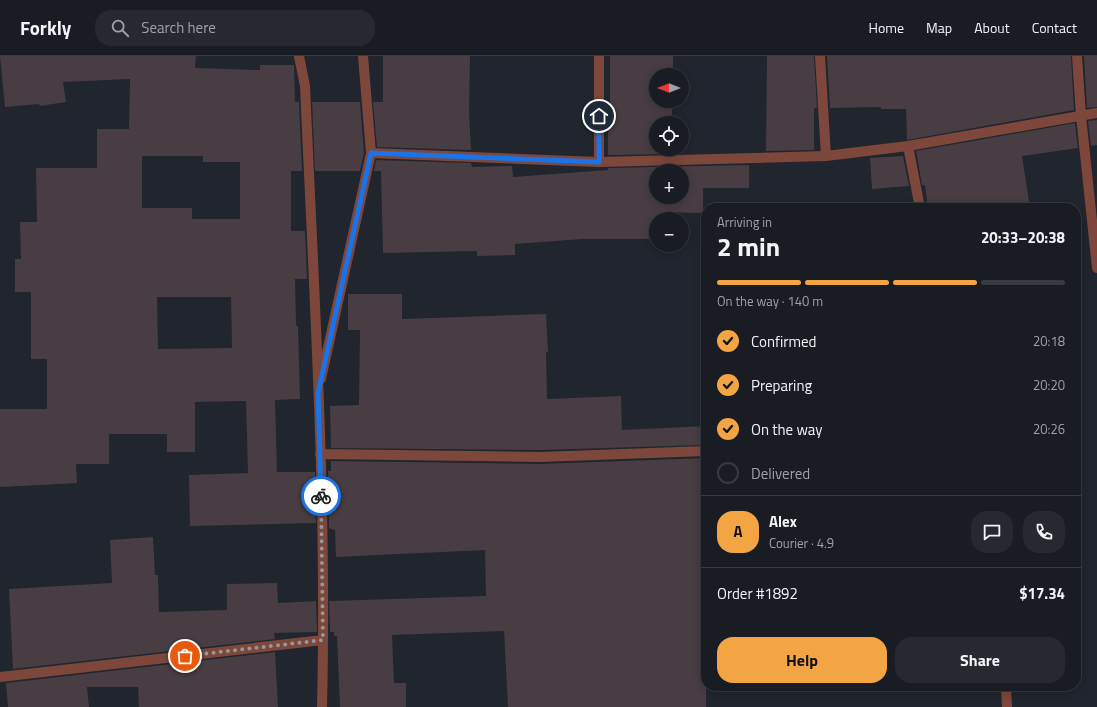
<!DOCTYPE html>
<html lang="en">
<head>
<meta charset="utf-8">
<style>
	:root { --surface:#191c22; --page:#26292f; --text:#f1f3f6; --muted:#9fa1a5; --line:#373a40; --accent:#f3a443 }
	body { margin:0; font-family:"Titillium Web",sans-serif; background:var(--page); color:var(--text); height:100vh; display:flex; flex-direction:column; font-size:15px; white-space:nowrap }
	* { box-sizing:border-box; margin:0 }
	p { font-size:13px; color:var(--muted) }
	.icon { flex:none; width:22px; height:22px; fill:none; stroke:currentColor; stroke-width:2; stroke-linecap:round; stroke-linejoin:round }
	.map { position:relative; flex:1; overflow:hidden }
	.sheet { position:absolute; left:701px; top:147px; width:380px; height:488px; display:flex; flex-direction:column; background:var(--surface); border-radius:16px; box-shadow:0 2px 10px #0003,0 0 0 1px var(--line) }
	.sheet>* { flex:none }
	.needle { width:26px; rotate:270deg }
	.buttons { position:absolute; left:649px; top:12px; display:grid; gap:8px }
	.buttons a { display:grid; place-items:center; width:40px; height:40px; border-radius:50%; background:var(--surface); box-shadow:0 2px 10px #0003,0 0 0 1px var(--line); font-size:20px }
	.pin { position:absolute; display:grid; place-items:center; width:34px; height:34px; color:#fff; margin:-17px; border:2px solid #fff; border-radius:50%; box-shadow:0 1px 4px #0007 }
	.courier { position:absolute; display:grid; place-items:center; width:40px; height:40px; margin:-20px; border:3px solid #1a73e8; border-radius:50%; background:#fff; color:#222; box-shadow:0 1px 5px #0007 }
	.summary em { font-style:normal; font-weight:700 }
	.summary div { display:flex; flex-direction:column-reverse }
	.summary { display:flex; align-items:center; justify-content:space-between; height:68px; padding:0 16px }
	h1 { font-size:26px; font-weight:700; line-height:30px }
	.bar { display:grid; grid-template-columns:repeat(4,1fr); gap:6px 4px; align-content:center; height:48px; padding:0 16px }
	.bar i { height:5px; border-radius:3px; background:var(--line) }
	.bar .selected { background:var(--accent) }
	.bar p { grid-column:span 4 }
	.line { display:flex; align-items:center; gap:10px; padding:0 16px; border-top:1px solid var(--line) }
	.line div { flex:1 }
	.round { display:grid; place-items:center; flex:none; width:42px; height:42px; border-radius:16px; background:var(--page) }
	ol { padding:0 16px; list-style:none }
	li { display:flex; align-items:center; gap:12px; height:44px }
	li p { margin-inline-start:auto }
	li .icon { padding:4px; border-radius:50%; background:var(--accent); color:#111; stroke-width:4 }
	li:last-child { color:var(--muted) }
	li i { width:22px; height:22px; border:2px solid var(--line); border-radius:50% }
	.primary-button { display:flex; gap:8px; margin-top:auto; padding:8px 16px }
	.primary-button a { flex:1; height:46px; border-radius:16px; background:var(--accent); color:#111; font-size:16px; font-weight:700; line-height:46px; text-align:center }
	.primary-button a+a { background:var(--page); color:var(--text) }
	header { display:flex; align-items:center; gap:24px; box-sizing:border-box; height:56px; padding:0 20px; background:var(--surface); border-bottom:1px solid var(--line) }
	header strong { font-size:19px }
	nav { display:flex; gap:22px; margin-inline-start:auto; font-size:14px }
	.search { width:280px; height:36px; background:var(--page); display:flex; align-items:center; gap:10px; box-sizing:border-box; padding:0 14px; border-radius:16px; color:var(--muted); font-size:15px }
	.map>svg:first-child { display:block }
	.building { fill:#473d42; fill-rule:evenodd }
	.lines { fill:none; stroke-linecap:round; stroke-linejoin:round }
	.minor { stroke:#7d473b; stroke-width:10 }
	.done { stroke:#94979d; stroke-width:4; stroke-dasharray:0 7.2 }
	.route { stroke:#1a73e8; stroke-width:5 }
</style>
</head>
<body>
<header>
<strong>Forkly</strong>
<div class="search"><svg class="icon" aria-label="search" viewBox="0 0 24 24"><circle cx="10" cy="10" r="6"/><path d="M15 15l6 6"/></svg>Search here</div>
<nav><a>Home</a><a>Map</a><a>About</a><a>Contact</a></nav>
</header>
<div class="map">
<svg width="1097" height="651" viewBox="0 0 1097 651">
	<rect width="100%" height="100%" fill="#21252d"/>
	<path class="building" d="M0 0H196L195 12 260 14V9H294L295 46H299L302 115H291V175H305L307 223H295L296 270H298L300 343 275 344 277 416H315L316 467 190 470 189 419 248 417 246 345 195 346V396H167V378H109V408H76L77 427 0 431V353H47V303H31V236H15V203H21L20 166H37L36 112H97V73H129L130 23 63 26 66 46 40 50 39 48 5 51ZM142 100H203V106H240V163H192V152H142ZM157 241H231L232 292 158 293Z
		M383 0H470L469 56 471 94 377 91 373 46H383Z
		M610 0H673V19H656V45H673L671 67H656V93H671V98L608 99V59H610Z
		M767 0H814L817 52H814V94L766 95Z
		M827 0H1071L1074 54 907 84 906 53H881V51L830 52Z
		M1084 0H1097V51L1087 52Z
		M312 46H360L364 97 360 115H315Z
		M1097 64V89L1091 90 1088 65Z
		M1075 67 1078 92 1022 100 1030 152H928L925 129H922L916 95Z
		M903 100 909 130 872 133 870 102Z
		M376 104 471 107 472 111 512 110 513 121 608 114V112L749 109V132H703V157L662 156V163H656V183H582L515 188V199L477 200V195L383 197 381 115H374ZM656 115H682V141H656Z
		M348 238H402V263L546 258 548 296H546L547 343 621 340 622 374 706 370V389L540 394 331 392 330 350 359 349 360 274H348Z
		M706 402V651H508L504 575 392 579 394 627H406V651H340L337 580H334V576H330L329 545 486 540 485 494 336 501 335 474 329 472 328 415H331V405L540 408Z
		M153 481 155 519H158L159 556 227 554V528L277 527 278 547 316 545 317 576 274 577 275 583 13 613 9 533 112 527 110 484Z
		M275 596 278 651H139L138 631H87L89 651H8L6 627Z"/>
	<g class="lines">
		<path class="minor" d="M299 0 305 30C314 236 327 444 322 651
			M599 0V106
			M820 0 826 100
			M1077 0 1081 60 1097 212
			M908 90 920 152
			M371 97 599 106 826 100 908 90 1097 57
			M321 323 371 97 363 0
			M320 398 540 401 706 395
			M0 621 323 584
			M1006 630 1007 651"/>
	</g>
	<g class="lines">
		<path class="done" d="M185 600 323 584 321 440"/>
		<path class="route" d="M321 440 318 337 371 97 599 106V60"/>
	</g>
</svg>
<div class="buttons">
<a><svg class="needle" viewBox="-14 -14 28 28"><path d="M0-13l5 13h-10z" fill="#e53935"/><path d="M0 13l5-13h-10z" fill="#9fa1a5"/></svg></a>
<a><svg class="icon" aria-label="locate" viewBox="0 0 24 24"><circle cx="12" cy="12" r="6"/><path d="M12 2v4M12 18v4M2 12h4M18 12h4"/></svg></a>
<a>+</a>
<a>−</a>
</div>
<div class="pin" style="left:185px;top:600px;background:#ea580c"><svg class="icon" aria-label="bag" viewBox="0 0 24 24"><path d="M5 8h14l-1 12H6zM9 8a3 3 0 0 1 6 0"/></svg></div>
<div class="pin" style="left:599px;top:60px;background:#1f2937"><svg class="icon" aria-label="home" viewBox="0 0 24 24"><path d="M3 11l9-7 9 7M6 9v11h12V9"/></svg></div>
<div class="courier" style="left:321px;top:440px"><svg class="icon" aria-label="bike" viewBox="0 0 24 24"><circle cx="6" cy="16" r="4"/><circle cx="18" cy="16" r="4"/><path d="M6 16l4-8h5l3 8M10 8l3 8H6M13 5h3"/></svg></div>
<section class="sheet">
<div class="summary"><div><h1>2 min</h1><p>Arriving in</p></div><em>20:33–20:38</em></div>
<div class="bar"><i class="selected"></i><i class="selected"></i><i class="selected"></i><i></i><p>On the way · 140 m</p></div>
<ol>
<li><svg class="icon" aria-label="check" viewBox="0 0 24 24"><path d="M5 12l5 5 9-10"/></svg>Confirmed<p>20:18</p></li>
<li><svg class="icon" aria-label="check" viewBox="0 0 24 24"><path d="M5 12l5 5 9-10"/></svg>Preparing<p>20:20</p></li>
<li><svg class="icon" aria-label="check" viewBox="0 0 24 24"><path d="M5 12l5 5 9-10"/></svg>On the way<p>20:26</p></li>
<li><i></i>Delivered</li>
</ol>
<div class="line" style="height:72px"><b class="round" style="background:var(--accent);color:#111">A</b><div><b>Alex</b><p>Courier · 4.9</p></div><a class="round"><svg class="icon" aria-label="chat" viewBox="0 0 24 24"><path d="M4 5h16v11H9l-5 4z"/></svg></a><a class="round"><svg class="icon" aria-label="phone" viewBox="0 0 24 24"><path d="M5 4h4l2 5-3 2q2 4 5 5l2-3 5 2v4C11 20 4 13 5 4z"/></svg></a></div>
<div class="line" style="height:52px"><div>Order #1892</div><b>$17.34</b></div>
<div class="primary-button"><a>Help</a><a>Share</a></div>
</section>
</div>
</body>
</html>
